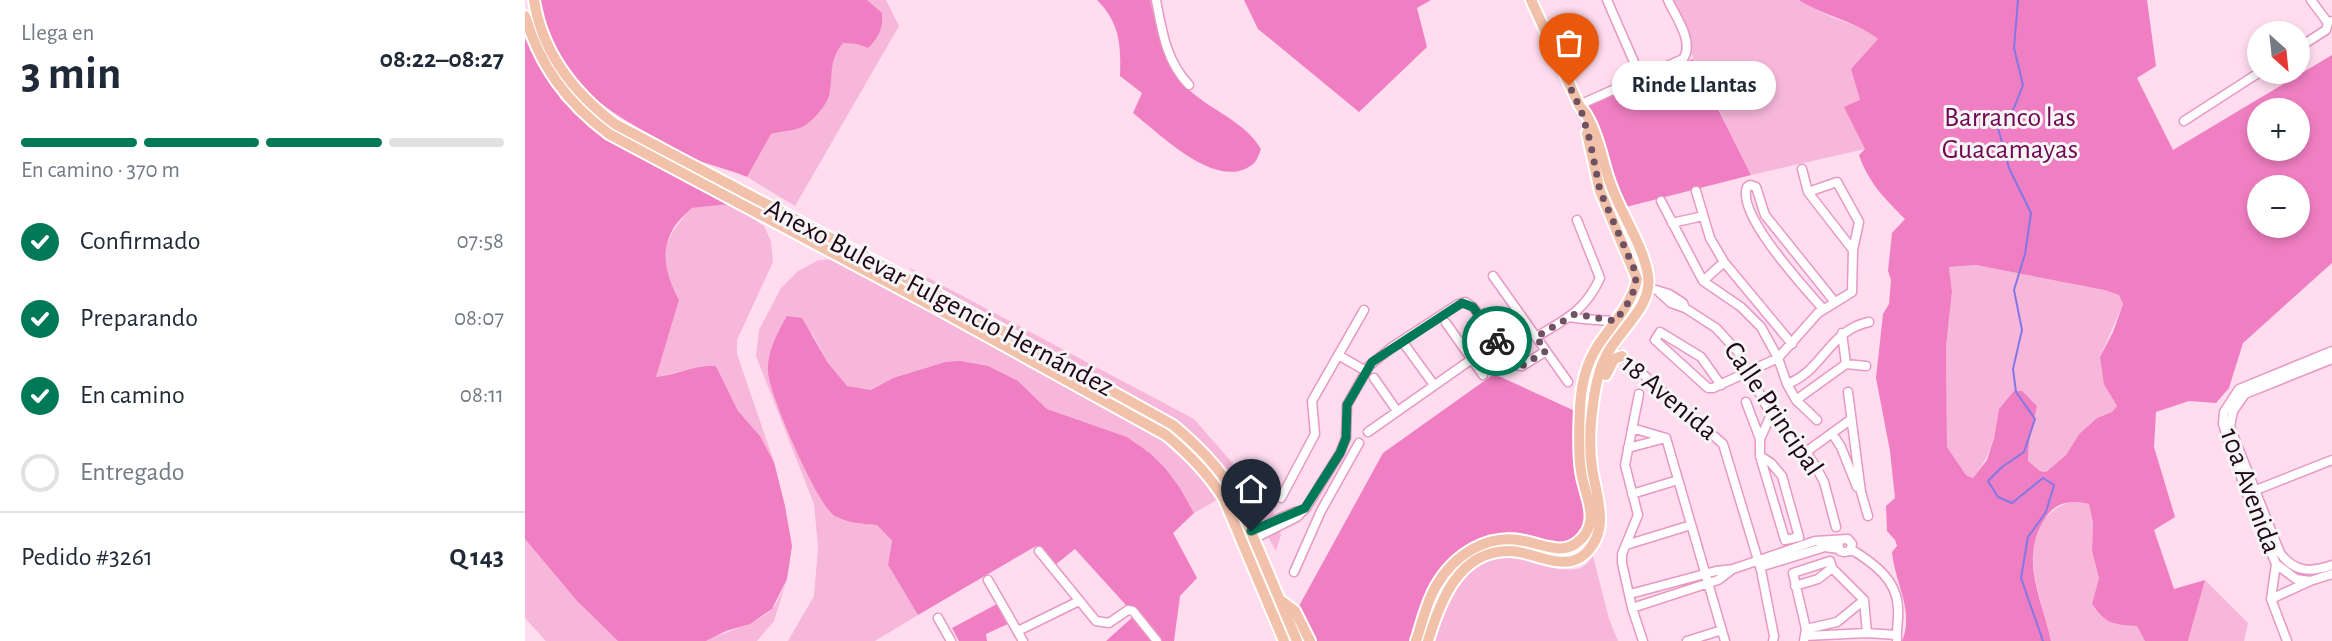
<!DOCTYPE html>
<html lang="es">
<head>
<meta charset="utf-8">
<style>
	:root { --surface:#fff; --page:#f6f6f7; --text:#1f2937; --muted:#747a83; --line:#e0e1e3; --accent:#007957 }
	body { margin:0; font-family:"Alegreya Sans",sans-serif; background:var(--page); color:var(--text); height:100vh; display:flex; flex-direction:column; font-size:26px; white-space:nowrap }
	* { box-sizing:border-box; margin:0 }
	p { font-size:23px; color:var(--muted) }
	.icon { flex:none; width:38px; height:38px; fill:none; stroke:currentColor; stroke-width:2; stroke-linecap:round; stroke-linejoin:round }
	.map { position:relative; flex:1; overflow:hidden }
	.details { display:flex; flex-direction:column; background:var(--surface); width:525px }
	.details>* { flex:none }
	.needle { width:46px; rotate:153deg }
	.tools { position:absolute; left:1722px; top:21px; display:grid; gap:14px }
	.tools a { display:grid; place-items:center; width:63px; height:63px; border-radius:50%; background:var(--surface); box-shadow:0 4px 10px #0003; font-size:35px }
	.pin { position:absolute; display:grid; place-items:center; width:60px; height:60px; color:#fff; margin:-72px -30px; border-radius:50% 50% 50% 0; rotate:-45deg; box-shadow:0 0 7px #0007 }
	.pin .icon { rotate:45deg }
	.courier { position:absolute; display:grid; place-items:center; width:70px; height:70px; margin:-35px; border:5px solid #007957; border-radius:50%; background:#fff; color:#222; box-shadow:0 2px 9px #0007 }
	.bubble { position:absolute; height:49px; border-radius:24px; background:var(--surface); box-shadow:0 4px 10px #0003; font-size:23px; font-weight:700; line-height:49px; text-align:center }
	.headline em { font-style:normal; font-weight:700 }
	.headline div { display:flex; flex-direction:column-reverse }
	.headline { display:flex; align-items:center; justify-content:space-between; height:119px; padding:0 21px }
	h1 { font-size:46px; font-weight:700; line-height:52px }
	.bar { display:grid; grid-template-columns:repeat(4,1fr); gap:10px 7px; align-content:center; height:84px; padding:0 21px }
	.bar i { height:9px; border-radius:5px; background:var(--line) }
	.bar .active { background:var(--accent) }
	.bar p { grid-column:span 4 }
	.line { display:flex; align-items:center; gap:18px; padding:0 21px; border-top:2px solid var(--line) }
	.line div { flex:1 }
	ol { padding:0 21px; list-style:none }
	li { display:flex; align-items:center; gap:21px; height:77px }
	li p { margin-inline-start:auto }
	li .icon { padding:7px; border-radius:50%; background:var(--accent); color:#fff; stroke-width:4 }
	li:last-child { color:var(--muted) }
	li i { width:38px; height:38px; border:4px solid var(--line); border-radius:50% }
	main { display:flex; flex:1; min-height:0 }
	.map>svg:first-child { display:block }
	.green { fill:#f7b7da }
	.forest { fill:#f07ec2; fill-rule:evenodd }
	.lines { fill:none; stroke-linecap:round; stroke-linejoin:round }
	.stream { stroke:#8278e5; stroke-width:2 }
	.minor-casing { stroke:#e798c4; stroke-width:11 }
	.major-casing { stroke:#fff; stroke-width:14 }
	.minor { stroke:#fff; stroke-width:8 }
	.major { stroke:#f2c1aa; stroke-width:10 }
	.done { stroke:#6e5162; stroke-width:7; stroke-dasharray:0 12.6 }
	.route { stroke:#007957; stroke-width:9 }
	.labels { text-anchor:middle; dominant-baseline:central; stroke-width:6; stroke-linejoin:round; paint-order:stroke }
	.park-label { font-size:28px; fill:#720652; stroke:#f5f5f5 }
	.street-label { font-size:28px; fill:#200516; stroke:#f5f5f5 }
</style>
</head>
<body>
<main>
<section class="details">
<div class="headline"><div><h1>3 min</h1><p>Llega en</p></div><em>08:22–08:27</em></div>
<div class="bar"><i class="active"></i><i class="active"></i><i class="active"></i><i></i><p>En camino · 370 m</p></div>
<ol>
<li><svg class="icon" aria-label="check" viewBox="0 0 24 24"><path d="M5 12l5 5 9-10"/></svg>Confirmado<p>07:58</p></li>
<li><svg class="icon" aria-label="check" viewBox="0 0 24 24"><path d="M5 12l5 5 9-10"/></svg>Preparando<p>08:07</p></li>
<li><svg class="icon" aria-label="check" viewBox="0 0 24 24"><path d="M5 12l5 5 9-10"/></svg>En camino<p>08:11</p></li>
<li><i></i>Entregado</li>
</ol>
<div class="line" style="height:91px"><div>Pedido #3261</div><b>Q 143</b></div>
</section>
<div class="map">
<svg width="1807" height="641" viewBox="0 0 1807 641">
	<rect width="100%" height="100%" fill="#ffddef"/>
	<path class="green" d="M338 0H361L374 26 270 206 222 177 246 134 257 131 305 93C305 74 305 59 318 43L332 44 343 48Z
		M1140 0H1274L1304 16 1341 30 1353 39 1326 69 1335 100 1340 149 1226 175Z
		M205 204 239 226 246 241 248 262 212 340V354L249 462 235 436 213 411 191 366C175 364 149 374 131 377L154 300C132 259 136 241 167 208Z
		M308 259 649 445 673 469 692 500 669 513 655 488 625 453 602 437 522 409 493 381 420 362 368 378 346 390 321 386 303 363 286 331 331 523 352 525 367 542 363 565 393 615 350 641H263L289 596 293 547 289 504 231 356 234 330 256 288 273 271 294 260Z
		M1451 265 1579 290 1594 295 1598 304 1575 357 1580 384 1592 406 1587 412 1572 418 1554 434 1541 455 1521 472 1515 471 1503 461 1504 442 1512 406 1474 409C1469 439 1467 454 1448 478L1441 475 1422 447 1421 347 1427 291 1424 267Z
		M383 267 669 419 711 467 726 495 748 511 756 535 751 551 734 521 721 507 698 465 682 448 634 411 406 288Z
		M1546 501 1564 504 1568 523 1567 551 1574 578 1567 605C1580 624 1589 625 1612 626L1620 641H1526C1516 592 1482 527 1546 501Z
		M0 539 52 601 93 641H21L0 618Z
		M976 554C1000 554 1034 575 1055 568 1061 566 1064 561 1068 556L1084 619 1093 641H907L926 589 946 567Z
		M262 579 249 621 232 641H181C199 632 235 623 247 609 254 602 258 588 262 579Z
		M1680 580 1723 623 1719 641H1663Z"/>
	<path class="forest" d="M15 0H342L357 13C358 29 354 37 343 48L332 44 318 43C304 61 308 70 305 91 304 103 289 120 279 126 270 131 256 131 246 134L222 177C206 170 188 166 172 160 157 154 143 144 130 137 67 103 28 73 15 0Z
		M572 0H625C632 27 636 58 655 80 678 109 717 117 736 149 734 154 732 161 728 164 693 193 635 134 608 113L617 93 595 76C596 45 595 23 572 0Z
		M719 0H906L892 8 902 47 834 112 733 29Z
		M1274 0H1622L1631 66 1612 78 1648 150 1807 55V263L1718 343 1704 388 1691 403 1664 401 1631 412 1629 447 1650 517 1629 530 1649 589 1680 580 1663 641H1620L1612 626C1589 625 1580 624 1567 604L1574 578 1567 551 1568 523 1564 504C1547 500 1532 501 1521 517 1493 557 1517 598 1526 641H1377C1390 611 1369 581 1367 552L1372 546 1370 540 1362 531 1361 506 1370 498 1365 451 1351 378 1358 314 1364 304 1366 280 1363 271 1367 233 1380 219C1360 199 1343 182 1334 155L1340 149 1319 107 1335 100 1326 69 1353 39C1330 21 1299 16 1274 0ZM1734 110H1773V149H1734ZM1734 187H1773V226H1734ZM1451 265 1579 290 1594 295 1598 304 1588 332 1575 357 1579 384 1592 406 1587 412 1572 418 1554 434 1541 455 1521 472 1515 471 1503 461 1504 442 1512 406 1497 391H1489L1474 409 1469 438 1462 460 1448 478 1441 475 1422 447 1421 347 1427 291 1424 267Z
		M0 26 13 61 36 99 78 134 205 204 167 208C161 214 152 221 148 229 134 254 142 277 154 300L131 377C151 375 172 364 191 366L213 411 235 436 249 462 260 506 267 546 262 579 247 609 225 624 201 631 181 641H93L52 601 0 539Z
		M1168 59 1226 175 1101 207 1064 106Z
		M262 316 277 318 303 363 322 386 346 390 368 378 420 362 435 361 463 366 493 381 522 409 602 437 625 453 640 468 655 488 669 513 648 533 672 578 655 596 649 641H581L610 615 550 549 530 565 511 546 393 615 363 565 367 541 352 525C338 524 323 523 310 516 293 507 243 392 243 371 242 351 253 332 262 316Z
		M969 374 1050 411 1062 513C1061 523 1059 530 1052 537 1035 552 1014 536 995 533 983 531 969 534 958 538 911 556 898 598 886 641H790L774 606 858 453Z
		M472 604 485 623 461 634 462 641H434L427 628Z"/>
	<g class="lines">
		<path class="stream" d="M1493 0 1489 48 1498 85 1489 108 1473 128 1484 168 1506 213 1500 254 1489 290 1497 330 1488 369 1491 392 1510 419 1499 452 1477 467 1463 481 1473 497 1487 503 1518 478 1529 485 1521 512 1503 537 1496 578 1518 641"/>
		<g class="minor-casing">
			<path id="minor" d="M631 0C637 31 641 61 664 85
				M1082 0 1116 78
				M1786 0 1803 23
				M1773 48 1801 30 1803 23 1807 21
				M1054 105 1158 59C1170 42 1150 16 1143 0
				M1659 121 1735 72
				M1277 169 1283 192 1328 250
				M1171 191 1185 238 1199 262 1267 344
				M1136 201 1178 281 1216 307 1236 327 1253 358 1262 384 1271 400 1292 420
				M1147 223 1178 216
				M968 276 1043 382
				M1178 281 1199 262
				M1118 286 1144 294 1158 303 1160 308
				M1135 293 1146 303 1160 308 1191 328 1213 352 1246 415 1281 452 1291 467 1299 482 1311 527
				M1298 309C1279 287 1211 214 1222 187L1225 185 1231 187 1240 215 1309 301
				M1044 317C1060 320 1074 320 1090 321
				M921 323 958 375
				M1317 333 1321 364
				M1011 337C1041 319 1060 311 1075 278L1052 220
				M877 341 909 385
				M1084 349 1097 356 1198 444 1236 570 1249 636 1248 641
				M1807 351 1714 389 1699 412 1698 424 1723 497 1751 564 1771 579 1785 581 1807 574
				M813 355 841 371
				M1807 359 1720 394 1708 411 1705 427 1755 553C1769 572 1785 573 1807 565
				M849 378 872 411
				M1262 384C1298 371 1304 330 1344 322
				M1196 385 1176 357 1135 332 1130 340 1183 388H1188L1253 358 1293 313 1327 292 1328 250 1334 222 1312 182 1283 192
				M1323 392 1336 492 1343 516
				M1114 394 1100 465 1113 515 1097 554V563L1107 608 1118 641
				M1271 400 1321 364 1341 366
				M1221 402 1235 439V456L1260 540 1274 537 1257 476 1246 463 1235 456
				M1107 428 1141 438 1200 641
				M843 432 947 359
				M1307 433 1316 447 1332 487
				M1235 439 1246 415
				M1103 448 1141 438
				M1281 452 1325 420
				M1731 490 1807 460
				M1107 494 1153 480
				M756 498 790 434 787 401 839 310
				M722 532 769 512 777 511
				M718 544 772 517 781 508 815 453 821 438 822 405 844 366 867 347 933 304 940 302 948 307 991 365 997 366 1021 351
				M1101 545 1166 525
				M1326 549C1348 563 1372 579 1373 608 1374 619 1371 630 1372 641
				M514 551 571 621 584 623 603 610 608 611 632 641
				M1235 567 1300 547 1314 549
				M769 572 796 511 834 443
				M463 580 498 641
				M1270 586 1293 579 1307 568
				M1105 594 1191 571 1208 569 1290 541 1323 539 1327 544 1325 551 1319 552 1315 551 1313 544 1316 540
				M1746 599 1762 641
				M1746 599 1785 581
				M1746 599 1751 564
				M1107 608 1193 580 1205 571
				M413 618 426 641
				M1281 629 1312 622 1339 600
				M493 631 554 601
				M1280 636 1342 633 1371 635
				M1162 641 1197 630
				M1279 641 1281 629 1268 573 1305 561 1307 568 1339 600 1342 633"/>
		</g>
		<g class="major-casing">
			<path id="major" d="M9 0C17 52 49 93 90 124L417 297 648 425C673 446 693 466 710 494L772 641
				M0 16C15 66 42 103 84 134L411 308 641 435C664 454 683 473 699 499L759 641
				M1081 375 1089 359 1097 356
				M754 599 770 611 785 641
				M891 641C897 623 901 603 911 586 929 555 962 533 999 541 1017 544 1038 556 1054 541 1059 537 1063 531 1065 523 1068 506 1058 488 1056 471 1053 451 1054 429 1055 408 1056 386 1060 366 1072 347 1086 325 1107 305 1112 279L1075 191 1062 133
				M903 641C915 601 934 550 985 551 1008 551 1040 574 1061 553 1086 528 1071 497 1067 468 1064 447 1065 425 1068 404 1070 389 1073 372 1080 358 1091 332 1128 308 1123 276 1119 247 1097 215 1087 188 1078 166 1075 139 1063 118 1061 113 1057 110 1054 105L1006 0"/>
		</g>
		<use href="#minor" class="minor"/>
		<use href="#major" class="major"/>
	</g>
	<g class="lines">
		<path class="done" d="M972 341 988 362 997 366 1021 351 1011 337 1050 314 1090 321C1101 307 1114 290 1110 271L1075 191 1065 141 1056 110 1044 85"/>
		<path class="route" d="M726 531 780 508 815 453 821 438 822 405 847 362 937 303 948 307 972 341"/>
	</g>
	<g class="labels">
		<g class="park-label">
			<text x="1485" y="118">Barranco las<tspan x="1485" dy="32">Guacamayas</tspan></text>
		</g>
		<g class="street-label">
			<text transform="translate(414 298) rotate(28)">Anexo Bulevar Fulgencio Hernández</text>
			<text transform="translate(1144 398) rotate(40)">18 Avenida</text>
			<text transform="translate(1248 409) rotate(56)">Calle Principal</text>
			<text transform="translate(1725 491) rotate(70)">10a Avenida</text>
		</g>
	</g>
</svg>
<div class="tools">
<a><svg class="needle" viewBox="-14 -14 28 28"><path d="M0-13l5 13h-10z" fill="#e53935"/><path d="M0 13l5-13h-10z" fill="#747a83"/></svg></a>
<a>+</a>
<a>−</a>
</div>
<div class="pin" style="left:1044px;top:85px;background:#ea580c"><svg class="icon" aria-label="bag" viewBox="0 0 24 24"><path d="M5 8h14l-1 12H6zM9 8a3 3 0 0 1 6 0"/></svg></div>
<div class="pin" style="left:726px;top:531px;background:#1f2937"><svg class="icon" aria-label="home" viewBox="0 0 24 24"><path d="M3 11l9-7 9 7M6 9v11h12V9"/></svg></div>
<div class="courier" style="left:972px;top:341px"><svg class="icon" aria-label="bike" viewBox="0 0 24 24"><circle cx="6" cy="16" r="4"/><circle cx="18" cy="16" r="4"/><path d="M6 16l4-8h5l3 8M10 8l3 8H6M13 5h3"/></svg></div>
<div class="bubble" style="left:1087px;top:61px;width:164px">Rinde Llantas</div>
</div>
</main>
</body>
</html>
